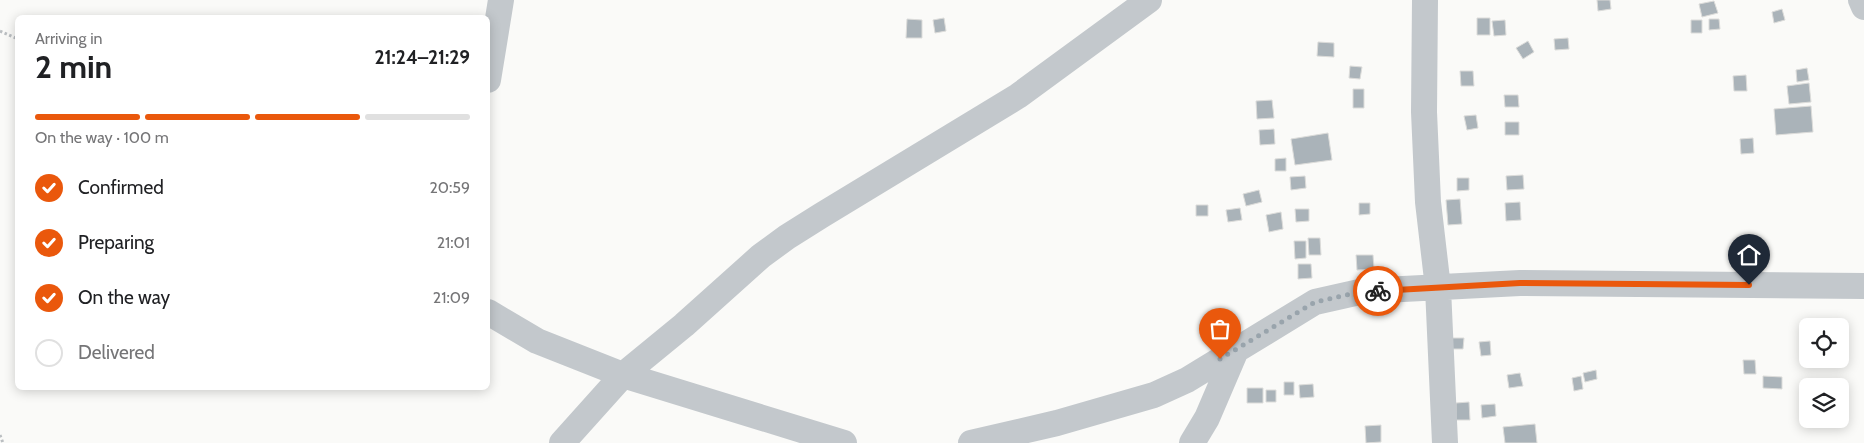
<!DOCTYPE html>
<html lang="en">
<head>
<meta charset="utf-8">
<style>
	:root { --surface:#fff; --page:#f2f2f2; --text:#202124; --muted:#757577; --line:#e0e0e0; --accent:#ea580c }
	body { margin:0; font-family:Cabin,sans-serif; background:var(--page); color:var(--text); height:100vh; display:flex; flex-direction:column; font-size:19px; white-space:nowrap }
	* { box-sizing:border-box; margin:0 }
	p { font-size:16px; color:var(--muted) }
	.icon { flex:none; width:28px; height:28px; fill:none; stroke:currentColor; stroke-width:2; stroke-linecap:round; stroke-linejoin:round }
	.map { position:relative; flex:1; overflow:hidden }
	.sheet { position:absolute; left:15px; top:15px; width:475px; height:375px; display:flex; flex-direction:column; background:var(--surface); border-radius:8px; box-shadow:0 2px 12px #0003 }
	.sheet>* { flex:none }
	.fabs { position:absolute; left:1799px; top:318px; display:grid; gap:10px }
	.fabs a { display:grid; place-items:center; width:50px; height:50px; border-radius:8px; background:var(--surface); box-shadow:0 2px 12px #0003; font-size:25px }
	.pin { position:absolute; display:grid; place-items:center; width:42px; height:42px; color:#fff; margin:-51px -21px; border-radius:50% 50% 50% 0; rotate:-45deg; box-shadow:0 0 5px #0007 }
	.pin .icon { rotate:45deg }
	.courier { position:absolute; display:grid; place-items:center; width:50px; height:50px; margin:-25px; border:4px solid #ea580c; border-radius:50%; background:#fff; color:#222; box-shadow:0 1px 6px #0007 }
	.summary em { font-style:normal; font-weight:700 }
	.summary div { display:flex; flex-direction:column-reverse }
	.summary { display:flex; align-items:center; justify-content:space-between; height:85px; padding:0 20px }
	h1 { font-size:32px; font-weight:700; line-height:38px }
	.bar { display:grid; grid-template-columns:repeat(4,1fr); gap:8px 5px; align-content:center; height:60px; padding:0 20px }
	.bar i { height:6px; border-radius:4px; background:var(--line) }
	.bar .current { background:var(--accent) }
	.bar p { grid-column:span 4 }
	ol { padding:0 20px; list-style:none }
	li { display:flex; align-items:center; gap:15px; height:55px }
	li p { margin-inline-start:auto }
	li .icon { padding:5px; border-radius:50%; background:var(--accent); color:#fff; stroke-width:4 }
	li:last-child { color:var(--muted) }
	li i { width:28px; height:28px; border:2px solid var(--line); border-radius:50% }
	.map>svg:first-child { display:block }
	.building { fill:#aab3b9; stroke:#dcdcda }
	.lines { fill:none; stroke-linecap:round; stroke-linejoin:round }
	.path { stroke:#bbbfc2; stroke-width:3; stroke-dasharray:2.5 2.5; stroke-linecap:butt }
	.minor { stroke:#c3c8cc; stroke-width:26 }
	.done { stroke:#99a4ac; stroke-width:5; stroke-dasharray:0 9 }
	.route { stroke:#ea580c; stroke-width:6 }
</style>
</head>
<body>
<div class="map">
<svg width="1864" height="443" viewBox="0 0 1864 443">
	<rect width="100%" height="100%" fill="#fafaf8"/>
	<path class="building" d="M1597 0H1610L1611 9 1598 11Z
		M1714 1 1718 13 1702 17 1699 4Z
		M1782 9 1785 20 1774 23 1772 12Z
		M944 18 946 31 935 33 933 20Z
		M1477 18H1490V35H1477Z
		M907 19 922 20V38H906Z
		M1709 19H1719L1720 29 1709 30Z
		M1505 20 1506 35 1494 36 1492 21Z
		M1691 20H1702V33H1691Z
		M1568 38 1569 49 1555 50 1554 39Z
		M1528 41 1534 52 1523 59 1516 48Z
		M1318 42 1334 43V57L1317 56Z
		M1350 66 1362 67 1360 79 1349 78Z
		M1807 68 1809 80 1797 82 1796 70Z
		M1460 71H1473L1474 86H1461Z
		M1746 75 1747 91H1734L1733 76Z
		M1809 83 1811 102 1789 104 1787 86Z
		M1353 89H1364V108H1353Z
		M1504 95H1518L1519 107H1505Z
		M1272 100 1274 118 1257 119 1256 101Z
		M1811 106 1813 132 1776 135 1774 109Z
		M1476 115 1478 128 1467 130 1464 116Z
		M1505 122H1519V135H1505Z
		M1274 129 1275 144 1260 145 1259 130Z
		M1328 133 1332 160 1295 165 1291 139Z
		M1753 138 1754 153 1741 154 1740 139Z
		M1286 158V171H1275V159Z
		M1523 175 1524 189 1507 190 1506 176Z
		M1305 176 1306 188 1291 190 1290 177Z
		M1457 178H1469V190L1457 191Z
		M1259 190 1262 202 1246 206 1243 194Z
		M1460 199 1462 224 1448 225 1446 200Z
		M1520 202 1521 220 1506 221 1505 203Z
		M1359 203H1370V214L1359 215Z
		M1196 205H1208V216H1196Z
		M1240 208 1242 220 1228 222 1226 210Z
		M1295 209H1309V221L1296 222Z
		M1281 212 1283 229 1269 232 1266 215Z
		M1308 238H1320L1321 255H1309Z
		M1294 241H1306V258L1295 259Z
		M1356 255H1373L1374 269 1357 270Z
		M1298 264H1311L1312 278 1298 279Z
		M1452 338H1464L1463 349H1452Z
		M1490 341 1491 355 1481 356 1479 342Z
		M1743 360H1755L1756 374H1744Z
		M1596 370 1597 379 1585 382 1583 373Z
		M1520 373 1523 386 1509 388 1507 375Z
		M1581 376 1583 389 1574 391 1572 378Z
		M1763 376 1782 377V389L1763 388Z
		M1284 382H1294V395H1284Z
		M1313 384 1314 397 1300 398 1299 385Z
		M1247 388H1263V403H1247Z
		M1266 390H1276V402H1266Z
		M1469 402 1470 420H1456V403Z
		M1495 404 1496 416 1482 418 1481 405Z
		M1535 424 1537 443H1505L1503 427Z
		M1381 425V442L1366 443 1365 426Z"/>
	<g class="lines">
		<path class="path" d="M0 31 18 39
			M0 435 3 443"/>
		<path class="minor" d="M1425 0 1424 112 1428 202 1438 288 1445 443
			M1861 0 1864 7
			M488 80 501 0
			M488 312 537 341 623 375 844 443
			M562 443 623 375 684 325 761 256 787 237 822 215 1018 96 1149 0
			M971 443 1057 423 1154 395 1187 380 1315 302 1364 291 1520 283 1864 286
			M1192 443 1207 418 1237 348"/>
	</g>
	<g class="lines">
		<path class="done" d="M1220 359 1315 302 1364 291H1378"/>
		<path class="route" d="M1378 291 1520 283 1749 285"/>
	</g>
</svg>
<div class="fabs">
<a><svg class="icon" aria-label="locate" viewBox="0 0 24 24"><circle cx="12" cy="12" r="6"/><path d="M12 2v4M12 18v4M2 12h4M18 12h4"/></svg></a>
<a><svg class="icon" aria-label="layers" viewBox="0 0 24 24"><path d="M12 4l9 5-9 5-9-5zM3 14l9 5 9-5"/></svg></a>
</div>
<div class="pin" style="left:1220px;top:359px;background:#ea580c"><svg class="icon" aria-label="bag" viewBox="0 0 24 24"><path d="M5 8h14l-1 12H6zM9 8a3 3 0 0 1 6 0"/></svg></div>
<div class="pin" style="left:1749px;top:285px;background:#1f2937"><svg class="icon" aria-label="home" viewBox="0 0 24 24"><path d="M3 11l9-7 9 7M6 9v11h12V9"/></svg></div>
<div class="courier" style="left:1378px;top:291px"><svg class="icon" aria-label="bike" viewBox="0 0 24 24"><circle cx="6" cy="16" r="4"/><circle cx="18" cy="16" r="4"/><path d="M6 16l4-8h5l3 8M10 8l3 8H6M13 5h3"/></svg></div>
<section class="sheet">
<div class="summary"><div><h1>2 min</h1><p>Arriving in</p></div><em>21:24–21:29</em></div>
<div class="bar"><i class="current"></i><i class="current"></i><i class="current"></i><i></i><p>On the way · 100 m</p></div>
<ol>
<li><svg class="icon" aria-label="check" viewBox="0 0 24 24"><path d="M5 12l5 5 9-10"/></svg>Confirmed<p>20:59</p></li>
<li><svg class="icon" aria-label="check" viewBox="0 0 24 24"><path d="M5 12l5 5 9-10"/></svg>Preparing<p>21:01</p></li>
<li><svg class="icon" aria-label="check" viewBox="0 0 24 24"><path d="M5 12l5 5 9-10"/></svg>On the way<p>21:09</p></li>
<li><i></i>Delivered</li>
</ol>
</section>
</div>
</body>
</html>
